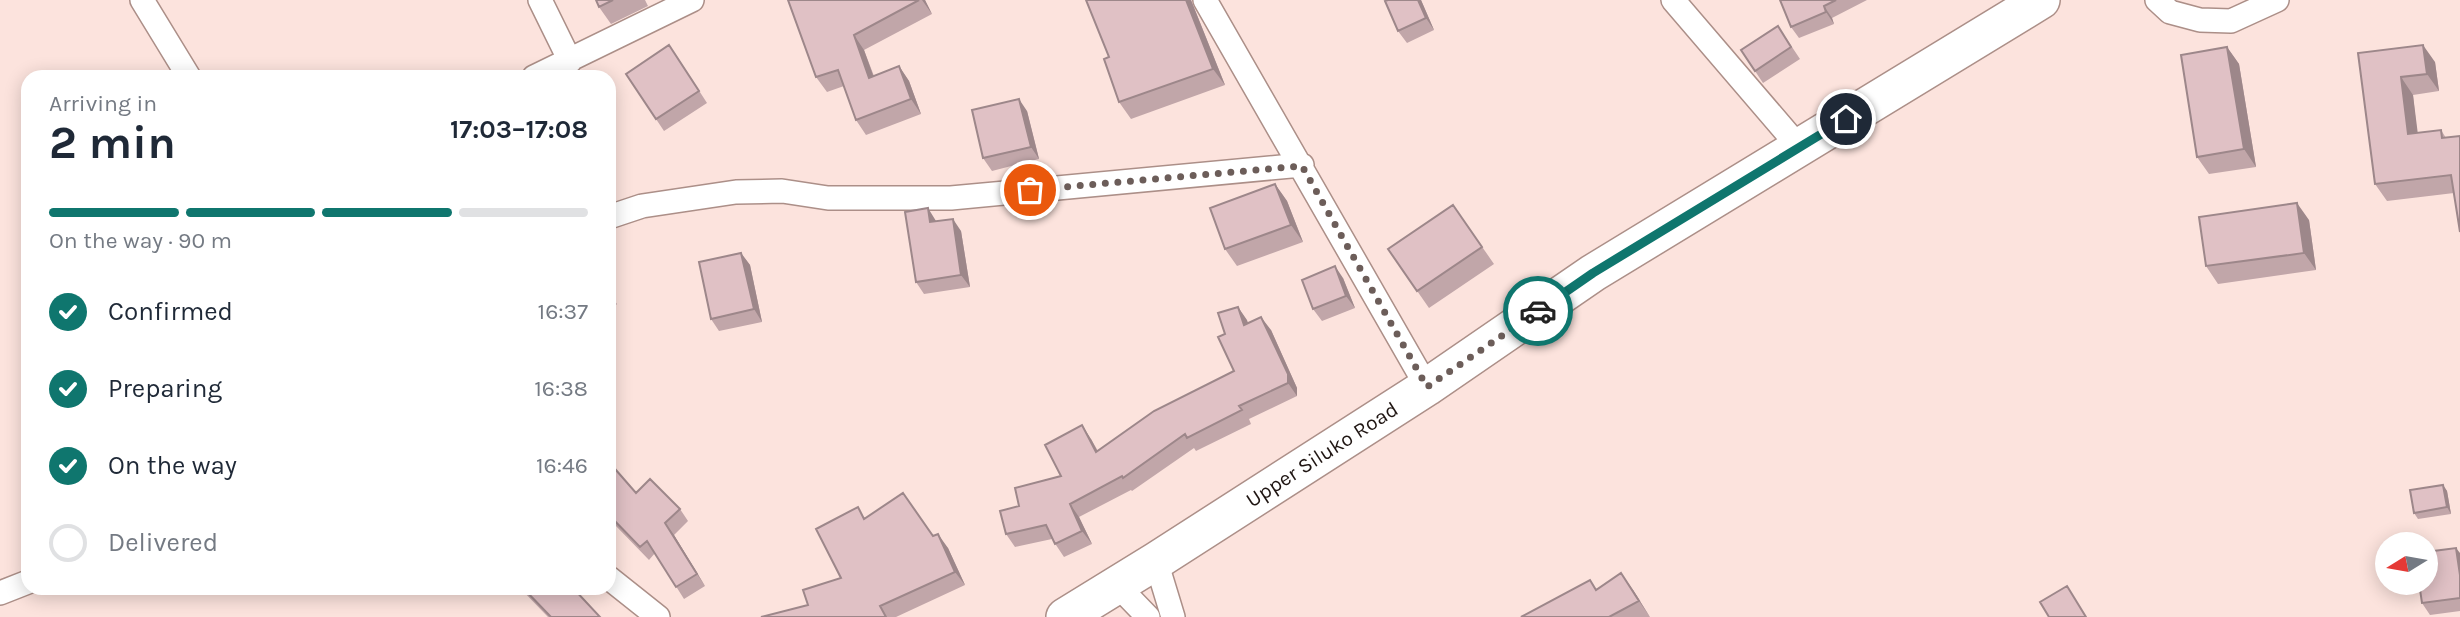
<!DOCTYPE html>
<html lang="en">
<head>
<meta charset="utf-8">
<style>
	:root { --surface:#fff; --page:#f2f2f3; --text:#1f2937; --muted:#747a83; --line:#e0e1e3; --accent:#0f766e }
	body { margin:0; font-family:Karla,sans-serif; background:var(--page); color:var(--text); height:100vh; display:flex; flex-direction:column; font-size:26px; white-space:nowrap }
	* { box-sizing:border-box; margin:0 }
	p { font-size:23px; color:var(--muted) }
	.icon { flex:none; width:38px; height:38px; fill:none; stroke:currentColor; stroke-width:2; stroke-linecap:round; stroke-linejoin:round }
	.map { position:relative; flex:1; overflow:hidden }
	.sheet { position:absolute; left:21px; top:70px; width:595px; height:525px; display:flex; flex-direction:column; background:var(--surface); border-radius:21px; box-shadow:0 4px 18px #0003 }
	.sheet>* { flex:none }
	.needle { width:46px; rotate:259deg }
	.controls { position:absolute; left:2375px; top:532px; display:grid; gap:14px }
	.controls a { display:grid; place-items:center; width:63px; height:63px; border-radius:50%; background:var(--surface); box-shadow:0 4px 18px #0003; font-size:35px }
	.pin { position:absolute; display:grid; place-items:center; width:60px; height:60px; color:#fff; margin:-30px; border:4px solid #fff; border-radius:50%; box-shadow:0 2px 7px #0007 }
	.courier { position:absolute; display:grid; place-items:center; width:70px; height:70px; margin:-35px; border:5px solid #0f766e; border-radius:50%; background:#fff; color:#222; box-shadow:0 2px 9px #0007 }
	.headline em { font-style:normal; font-weight:700 }
	.headline div { display:flex; flex-direction:column-reverse }
	.headline { display:flex; align-items:center; justify-content:space-between; height:119px; padding:0 28px }
	h1 { font-size:46px; font-weight:700; line-height:52px }
	.bar { display:grid; grid-template-columns:repeat(4,1fr); gap:10px 7px; align-content:center; height:84px; padding:0 28px }
	.bar i { height:9px; border-radius:5px; background:var(--line) }
	.bar .on { background:var(--accent) }
	.bar p { grid-column:span 4 }
	ol { padding:0 28px; list-style:none }
	li { display:flex; align-items:center; gap:21px; height:77px }
	li p { margin-inline-start:auto }
	li .icon { padding:7px; border-radius:50%; background:var(--accent); color:#fff; stroke-width:4 }
	li:last-child { color:var(--muted) }
	li i { width:38px; height:38px; border:4px solid var(--line); border-radius:50% }
	.map>svg:first-child { display:block }
	.lines { fill:none; stroke-linecap:round; stroke-linejoin:round }
	.minor-casing { stroke:#ac8f88; stroke-width:26 }
	.primary-casing { stroke:#ac8f88; stroke-width:40 }
	.minor { stroke:#fff; stroke-width:23 }
	.primary { stroke:#fff; stroke-width:37 }
	.wall { fill:#c1a6a9 }
	.shaded-wall { fill:#9d878a }
	.building { fill:#e0c1c5; stroke:#9d878a; stroke-width:2 }
	.done { stroke:#6c5d59; stroke-width:7; stroke-dasharray:0 12.6 }
	.route { stroke:#0f766e; stroke-width:9 }
	.labels { text-anchor:middle; dominant-baseline:central; stroke-width:6; stroke-linejoin:round; paint-order:stroke }
	.street-label { font-size:21px; fill:#1f1512; stroke:#fff }
</style>
</head>
<body>
<div class="map">
<svg width="2460" height="617" viewBox="0 0 2460 617">
	<rect width="100%" height="100%" fill="#fce3dd"/>
	<g class="lines">
		<g class="minor-casing">
			<path id="minor" d="M142 0 189 77
				M540 0 570 61
				M1205 0 1427 387
				M1673 0 1799 147
				M2157 0 2170 12 2200 20 2231 21 2277 0
				M534 77 692 0
				M609 217 642 206 736 192 782 191 828 198H951L1302 165
				M1156 561 1173 617
				M609 578 658 617
				M1117 585 1148 617
				M0 593 28 582"/>
		</g>
		<g class="primary-casing">
			<g id="primary">
				<path id="s1" d="M1065 617 1156 561 1427 387 1593 273 2041 0"/>
			</g>
		</g>
		<use href="#minor" class="minor"/>
		<use href="#primary" class="primary"/>
	</g>
	<path class="wall" d="M596 0H645L648 6 611 24 599 7Z
		M788 0H925L932 14 864 50 874 76 899 66 909 81 921 114 866 135 856 120 844 86 827 92 816 77Z
		M1191 0 1225 85 1131 119 1119 102Z
		M1421 0 1434 30 1407 43 1398 31Z
		M1780 0H1867L1832 18 1834 24 1799 38 1791 27Z
		M1786 38 1800 59 1763 83 1755 71Z
		M2227 47 2239 64 2256 167 2209 174 2197 157Z
		M2358 53 2435 62 2439 91 2413 95 2417 133 2441 130 2446 138 2454 193 2387 201 2375 184Z
		M678 58 707 103 664 131 656 119Z
		M1027 111 1039 159 992 171 983 158Z
		M1275 184 1287 201 1303 242 1237 266 1225 249Z
		M1453 205 1494 264 1429 308 1388 249Z
		M2309 220 2316 270 2218 284 2206 266Z
		M936 221 961 231 970 287 924 294 916 282Z
		M741 253 750 265 762 322 719 331 711 319Z
		M1343 278 1355 308 1322 321 1313 309Z
		M609 294 617 304 609 312Z
		M1238 307 1248 323 1271 330 1297 388V396L1249 419 1251 424 1196 451 1194 448 1132 491 1131 490 1079 517 1092 544 1064 557 1052 539 1015 547 1006 534 1019 506 1061 476 1091 439 1098 451 1234 371 1225 334Z
		M609 462 636 493 680 509 688 521 674 535 705 586 684 599 655 553 649 560 615 525 611 528 609 526Z
		M2443 485 2447 491 2451 514 2418 519 2414 513Z
		M866 518 933 536 948 548 965 585 896 617H761L808 605 841 578Z
		M2460 553V611L2430 615 2422 603Z
		M520 588H573L600 617H548Z
		M1597 589 1633 590 1650 617H1521Z"/>
	<path class="shaded-wall" d="M922 0H925L932 14Z
		M1186 0H1191L1225 85 1213 69Z
		M1418 0H1421L1434 30 1426 18Z
		M1824 6 1832 18 1834 24 1826 12Z
		M854 35 864 50 879 92 869 78Z
		M2423 45 2435 62 2439 91 2427 74Z
		M2227 47 2239 64 2256 167 2244 149Z
		M899 66 909 81 921 114 911 99Z
		M2401 77 2413 95 2420 151 2408 134Z
		M1019 99 1027 111 1039 159 1031 147Z
		M1275 184 1287 201 1303 242 1291 225Z
		M2297 203 2309 220 2316 270 2304 253Z
		M928 208 936 221 930 222Z
		M953 219 961 231 970 287 961 275Z
		M741 253 750 265 762 322 754 309Z
		M1335 266 1343 278 1355 308 1346 296Z
		M1238 307 1247 320 1253 338 1244 325Z
		M1261 317 1271 330 1297 388V396L1288 383Z
		M1082 425 1091 439 1105 466 1096 452Z
		M2443 485 2447 491 2451 514 2447 507Z
		M1070 504 1079 517 1092 544 1082 531Z
		M665 523 674 535 705 586 697 574Z
		M938 534 948 548 965 585 955 572Z
		M2456 548 2460 553V575Z
		M1621 573 1633 590 1650 617 1639 601Z"/>
	<path class="building" d="M596 0H613L599 7Z
		M788 0H919L854 35 869 78 899 66 911 99 856 120 838 70 816 77Z
		M1086 0H1186L1213 69 1119 102 1104 59 1109 57Z
		M1388 0H1418L1426 18 1398 31 1385 1Z
		M1780 0H1836L1824 6 1826 12 1791 27Z
		M1778 26 1791 47 1755 71 1741 50Z
		M669 45 699 91 656 119 626 74Z
		M2423 45 2427 74 2401 77 2408 134 2441 130 2442 138 2460 136V232L2451 175 2375 184 2358 53Z
		M2227 47 2244 149 2197 157 2181 55Z
		M1019 99 1031 147 983 158 972 110Z
		M1275 184 1291 225 1225 249 1210 208Z
		M2297 203 2304 253 2206 266 2199 217Z
		M1453 205 1482 247 1417 291 1388 249Z
		M928 208 930 222 953 219 961 275 916 282 905 212Z
		M741 253 754 309 711 319 699 262Z
		M1335 266 1346 296 1313 309 1302 280Z
		M1238 307 1244 325 1261 317 1288 374V383L1239 406 1242 410 1187 438 1185 434 1123 478 1122 476 1070 504 1082 531 1055 544 1046 525 1006 534 1000 511 1019 506 1015 488 1061 476 1045 445 1082 425 1096 452 1154 411 1234 371 1218 337 1225 334 1218 313Z
		M609 462 636 493 650 479 680 509 665 523 697 574 676 587 647 541 640 547 609 515Z
		M2443 485 2447 507 2414 513 2410 490Z
		M903 493 933 536 938 534 955 572 880 606 886 617H761L808 605 803 590 841 578 816 529 858 507 864 519Z
		M2456 548 2460 575V598L2422 603 2419 583H2426V552Z
		M1621 573 1639 601 1609 617H1521L1590 580 1596 590Z
		M2067 586 2086 617H2049L2040 602Z
		M523 588H573L600 617H551Z"/>
	<g class="lines">
		<path class="done" d="M1030 190 1302 166 1427 387 1538 311"/>
		<path class="route" d="M1538 311 1593 273 1846 119"/>
	</g>
	<g class="labels">
		<g class="street-label">
			<text stroke="none"><textPath href="#s1" startOffset="304">Upper Siluko Road</textPath></text>
		</g>
	</g>
</svg>
<div class="controls">
<a><svg class="needle" viewBox="-14 -14 28 28"><path d="M0-13l5 13h-10z" fill="#e53935"/><path d="M0 13l5-13h-10z" fill="#747a83"/></svg></a>
</div>
<div class="pin" style="left:1030px;top:190px;background:#ea580c"><svg class="icon" aria-label="bag" viewBox="0 0 24 24"><path d="M5 8h14l-1 12H6zM9 8a3 3 0 0 1 6 0"/></svg></div>
<div class="pin" style="left:1846px;top:119px;background:#1f2937"><svg class="icon" aria-label="home" viewBox="0 0 24 24"><path d="M3 11l9-7 9 7M6 9v11h12V9"/></svg></div>
<div class="courier" style="left:1538px;top:311px"><svg class="icon" aria-label="car" viewBox="0 0 24 24"><path d="M5 17H2v-5l4-1 3-4h7l3 4 3 1v5h-3M9 17h6M6 11h13"/><circle cx="7" cy="17" r="2"/><circle cx="17" cy="17" r="2"/></svg></div>
<section class="sheet">
<div class="headline"><div><h1>2 min</h1><p>Arriving in</p></div><em>17:03–17:08</em></div>
<div class="bar"><i class="on"></i><i class="on"></i><i class="on"></i><i></i><p>On the way · 90 m</p></div>
<ol>
<li><svg class="icon" aria-label="check" viewBox="0 0 24 24"><path d="M5 12l5 5 9-10"/></svg>Confirmed<p>16:37</p></li>
<li><svg class="icon" aria-label="check" viewBox="0 0 24 24"><path d="M5 12l5 5 9-10"/></svg>Preparing<p>16:38</p></li>
<li><svg class="icon" aria-label="check" viewBox="0 0 24 24"><path d="M5 12l5 5 9-10"/></svg>On the way<p>16:46</p></li>
<li><i></i>Delivered</li>
</ol>
</section>
</div>
</body>
</html>
